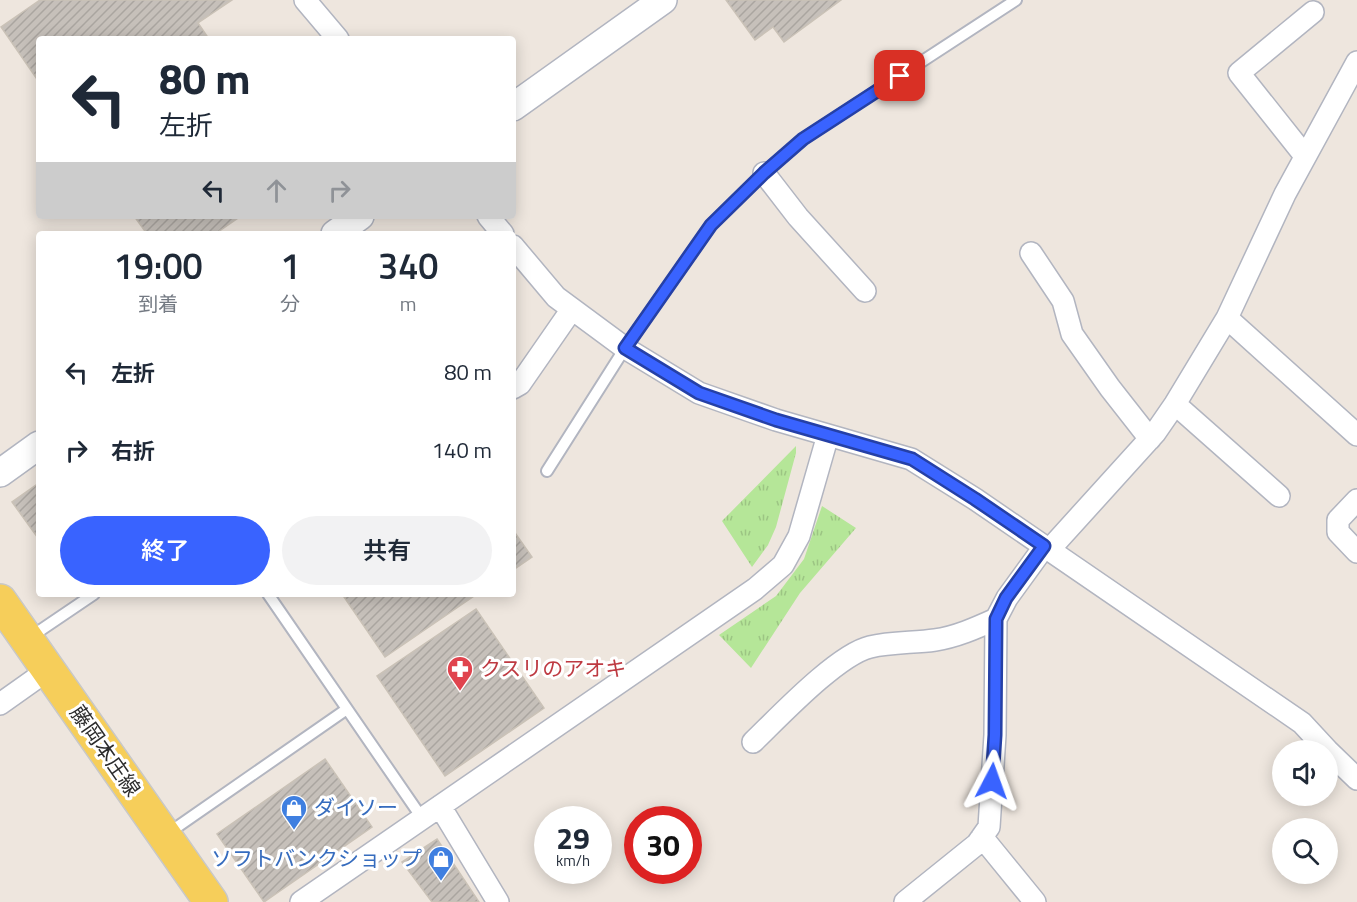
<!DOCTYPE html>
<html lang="ja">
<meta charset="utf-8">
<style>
:root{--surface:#fff;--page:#f2f2f3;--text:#1f2937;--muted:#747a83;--accent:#3963ff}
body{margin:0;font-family:"Titillium Web","Noto Sans JP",sans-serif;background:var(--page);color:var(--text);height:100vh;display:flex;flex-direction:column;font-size:22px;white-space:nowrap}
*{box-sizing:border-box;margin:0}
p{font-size:20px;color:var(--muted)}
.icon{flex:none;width:33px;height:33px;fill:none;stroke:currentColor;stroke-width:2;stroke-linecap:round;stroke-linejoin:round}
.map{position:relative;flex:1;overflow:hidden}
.details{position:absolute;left:36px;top:231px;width:480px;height:366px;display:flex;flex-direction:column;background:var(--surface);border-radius:6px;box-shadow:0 3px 15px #0003}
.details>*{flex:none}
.top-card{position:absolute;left:36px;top:36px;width:480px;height:183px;border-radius:6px;box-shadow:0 3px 15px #0003;background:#fff;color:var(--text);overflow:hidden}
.buttons{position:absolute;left:1272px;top:740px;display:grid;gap:12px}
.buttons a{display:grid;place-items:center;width:66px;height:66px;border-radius:50%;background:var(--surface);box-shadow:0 3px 15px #0003;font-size:30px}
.speed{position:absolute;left:534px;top:806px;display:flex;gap:12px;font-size:30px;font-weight:700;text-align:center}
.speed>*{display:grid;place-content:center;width:78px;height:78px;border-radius:50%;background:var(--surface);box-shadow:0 3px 15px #0003;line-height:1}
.speed small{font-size:15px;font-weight:400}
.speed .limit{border:9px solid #d22;background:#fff;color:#111}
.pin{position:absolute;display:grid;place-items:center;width:51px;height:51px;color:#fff;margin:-26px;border-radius:12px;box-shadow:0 3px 9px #0006}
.me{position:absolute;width:66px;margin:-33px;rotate:4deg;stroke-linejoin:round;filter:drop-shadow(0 0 4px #0008)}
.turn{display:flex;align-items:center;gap:21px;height:126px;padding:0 24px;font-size:27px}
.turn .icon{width:78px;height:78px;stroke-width:2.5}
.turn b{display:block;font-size:42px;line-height:51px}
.lanes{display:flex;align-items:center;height:57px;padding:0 24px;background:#0003;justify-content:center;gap:30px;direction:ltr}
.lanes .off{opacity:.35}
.eta{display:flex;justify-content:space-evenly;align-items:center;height:102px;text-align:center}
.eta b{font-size:36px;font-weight:600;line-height:42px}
.primary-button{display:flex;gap:12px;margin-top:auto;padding:12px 24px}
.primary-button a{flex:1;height:69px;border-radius:36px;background:var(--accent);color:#fff;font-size:24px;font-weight:600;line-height:69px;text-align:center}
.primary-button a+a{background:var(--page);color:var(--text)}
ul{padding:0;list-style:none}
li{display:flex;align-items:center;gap:18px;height:78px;padding:0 24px}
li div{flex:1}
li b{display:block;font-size:22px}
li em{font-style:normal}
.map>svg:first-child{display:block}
.park{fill:url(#park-tufts)}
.building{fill:url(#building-hatch);stroke:#cac2b7;stroke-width:1.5}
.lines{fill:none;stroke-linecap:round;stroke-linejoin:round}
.service-casing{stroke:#b2b5c0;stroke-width:14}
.minor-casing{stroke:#b2b5c0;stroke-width:24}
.tertiary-casing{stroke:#b2b5c0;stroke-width:30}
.primary-casing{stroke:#c8c8c8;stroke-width:36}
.service{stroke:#fff;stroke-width:10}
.minor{stroke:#fff;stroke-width:21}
.tertiary{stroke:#fff;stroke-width:27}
.primary{stroke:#f6ce5a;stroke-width:33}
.route-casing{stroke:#2540a6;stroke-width:15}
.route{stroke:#3963ff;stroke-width:10}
.labels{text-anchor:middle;stroke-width:6;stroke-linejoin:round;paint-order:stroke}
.health-label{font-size:21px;fill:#be3a42;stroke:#fff;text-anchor:start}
.street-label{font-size:21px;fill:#2c2c2c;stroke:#fff}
.shop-label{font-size:21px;fill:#366cbe;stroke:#fff;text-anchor:start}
</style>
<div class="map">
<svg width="1357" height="902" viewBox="0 0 1357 902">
<defs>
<pattern id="park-tufts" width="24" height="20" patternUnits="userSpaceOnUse" patternTransform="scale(1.5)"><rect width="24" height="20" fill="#b5e698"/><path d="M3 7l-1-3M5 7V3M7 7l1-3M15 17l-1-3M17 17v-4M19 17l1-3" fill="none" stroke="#9cc583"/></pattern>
<pattern id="building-hatch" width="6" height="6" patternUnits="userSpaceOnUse" patternTransform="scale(1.5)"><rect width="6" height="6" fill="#c6c0ba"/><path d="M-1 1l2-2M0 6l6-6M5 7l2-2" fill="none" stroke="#aaa5a0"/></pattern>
</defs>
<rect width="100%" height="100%" fill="#eee6de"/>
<path class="park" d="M796,446V453L776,527L768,545L752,567L722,521Z
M822,506L856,528L800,593L751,668L719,635L776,596L804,559Z"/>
<path class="building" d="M40,0H232L198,23L209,39H39V82L1,27Z
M726,0H841L784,42L773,27L755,40Z
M134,216H241L215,234H147Z
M39,483V537L38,538L12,502Z
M513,530L532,557L513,570Z
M342,594H477L385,657Z
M476,609L544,708L445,776L377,676Z
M325,759L372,827L264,902L217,834Z
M437,839L479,902H432L402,862Z"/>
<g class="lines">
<g class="service-casing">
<path id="service" d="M547,471L625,348L711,225L764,173L803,139L1016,0
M268,594L422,818
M29,638L94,594
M167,834L347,709"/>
</g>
<g class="minor-casing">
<path id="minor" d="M305,0L338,39
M1305,156L1239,73L1313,12
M764,173L798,217L865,291
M488,216L503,234
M513,246L556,297L625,348L699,393L776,420L911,459L975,499L1302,723L1327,750
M1031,253L1063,301L1072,334L1110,388L1150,439
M1227,318L1357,435
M513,388L520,384L572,309
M1175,404L1279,496
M1357,500L1338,520V532L1357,552
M1049,550L1155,433L1175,404L1227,318L1285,194L1357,62
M0,704L48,670
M753,742C779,717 837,655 870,647C891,642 914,643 935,640C956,637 976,628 996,619
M1328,751L1357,779
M440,806L498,902
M982,837L1035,902
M301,902L755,589L783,565L799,536L828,435
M905,902L977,844L989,827L995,735L996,619L1007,598L1044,547"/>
</g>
<g class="tertiary-casing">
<path id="tertiary" d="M513,107L663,0
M335,234L360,216
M0,473L39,445"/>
</g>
<g class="primary-casing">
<path id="primary" d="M0,601L211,902"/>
</g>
<use href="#service" class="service"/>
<use href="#minor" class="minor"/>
<use href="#tertiary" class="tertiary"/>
<use href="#primary" class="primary"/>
</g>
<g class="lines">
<g class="route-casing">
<path id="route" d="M900,76L803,139L764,173L711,225L625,348L699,393L776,420L912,459L975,499L1044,546L1006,598L996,619L995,735L992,781"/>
</g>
<use href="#route" class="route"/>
</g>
<defs>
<g id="pharmacy-pin" transform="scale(1.35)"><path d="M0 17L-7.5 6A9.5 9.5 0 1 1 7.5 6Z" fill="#e0444e" stroke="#fff"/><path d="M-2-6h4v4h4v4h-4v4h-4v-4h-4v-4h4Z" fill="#fff"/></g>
<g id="shop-pin" transform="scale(1.35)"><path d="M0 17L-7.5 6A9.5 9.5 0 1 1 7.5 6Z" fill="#3f7fe0" stroke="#fff"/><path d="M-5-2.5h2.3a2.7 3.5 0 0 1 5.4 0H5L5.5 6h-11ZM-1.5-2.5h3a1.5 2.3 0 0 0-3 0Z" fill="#fff"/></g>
</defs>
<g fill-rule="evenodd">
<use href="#pharmacy-pin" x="460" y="669"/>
<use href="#shop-pin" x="294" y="808"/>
<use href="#shop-pin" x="441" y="859"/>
</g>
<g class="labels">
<g class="health-label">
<text x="480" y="676">クスリのアオキ</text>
</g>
<g class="street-label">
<text transform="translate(105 751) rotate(55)" y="7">藤岡本庄線</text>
</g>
<g class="shop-label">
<text x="314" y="815">ダイソー</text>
<text x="422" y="866" text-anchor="end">ソフトバンクショップ</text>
</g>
</g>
</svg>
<div class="buttons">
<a><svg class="icon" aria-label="sound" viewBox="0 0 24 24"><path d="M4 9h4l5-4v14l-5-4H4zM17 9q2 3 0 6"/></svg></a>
<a><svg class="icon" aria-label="search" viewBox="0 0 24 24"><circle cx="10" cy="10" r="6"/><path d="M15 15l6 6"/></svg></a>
</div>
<div class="speed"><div>29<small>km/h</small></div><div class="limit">30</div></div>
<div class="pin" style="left:900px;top:76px;background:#d93025"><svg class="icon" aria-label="arrive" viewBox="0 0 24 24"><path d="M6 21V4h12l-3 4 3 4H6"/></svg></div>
<svg class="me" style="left:992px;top:781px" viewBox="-20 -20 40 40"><path d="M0-17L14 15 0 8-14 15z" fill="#3963ff" stroke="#fff" stroke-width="4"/></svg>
<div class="top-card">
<div class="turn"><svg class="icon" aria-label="left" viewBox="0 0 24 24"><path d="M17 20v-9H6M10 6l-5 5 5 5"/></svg><div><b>80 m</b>左折</div></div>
<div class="lanes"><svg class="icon" aria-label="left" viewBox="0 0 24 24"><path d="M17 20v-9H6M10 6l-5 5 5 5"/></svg><svg class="icon off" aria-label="ahead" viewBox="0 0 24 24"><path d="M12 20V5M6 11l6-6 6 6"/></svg><svg class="icon off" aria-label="right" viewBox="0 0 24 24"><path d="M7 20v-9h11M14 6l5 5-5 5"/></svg></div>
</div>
<section class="details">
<div class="eta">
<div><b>19:00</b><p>到着</p></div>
<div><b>1</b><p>分</p></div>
<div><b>340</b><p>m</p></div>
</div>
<ul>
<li><svg class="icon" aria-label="left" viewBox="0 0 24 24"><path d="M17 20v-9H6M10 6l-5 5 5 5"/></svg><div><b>左折</b></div><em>80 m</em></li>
<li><svg class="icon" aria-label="right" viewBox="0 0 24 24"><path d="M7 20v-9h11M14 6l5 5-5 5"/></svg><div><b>右折</b></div><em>140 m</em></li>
</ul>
<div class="primary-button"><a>終了</a><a>共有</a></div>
</section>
</div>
